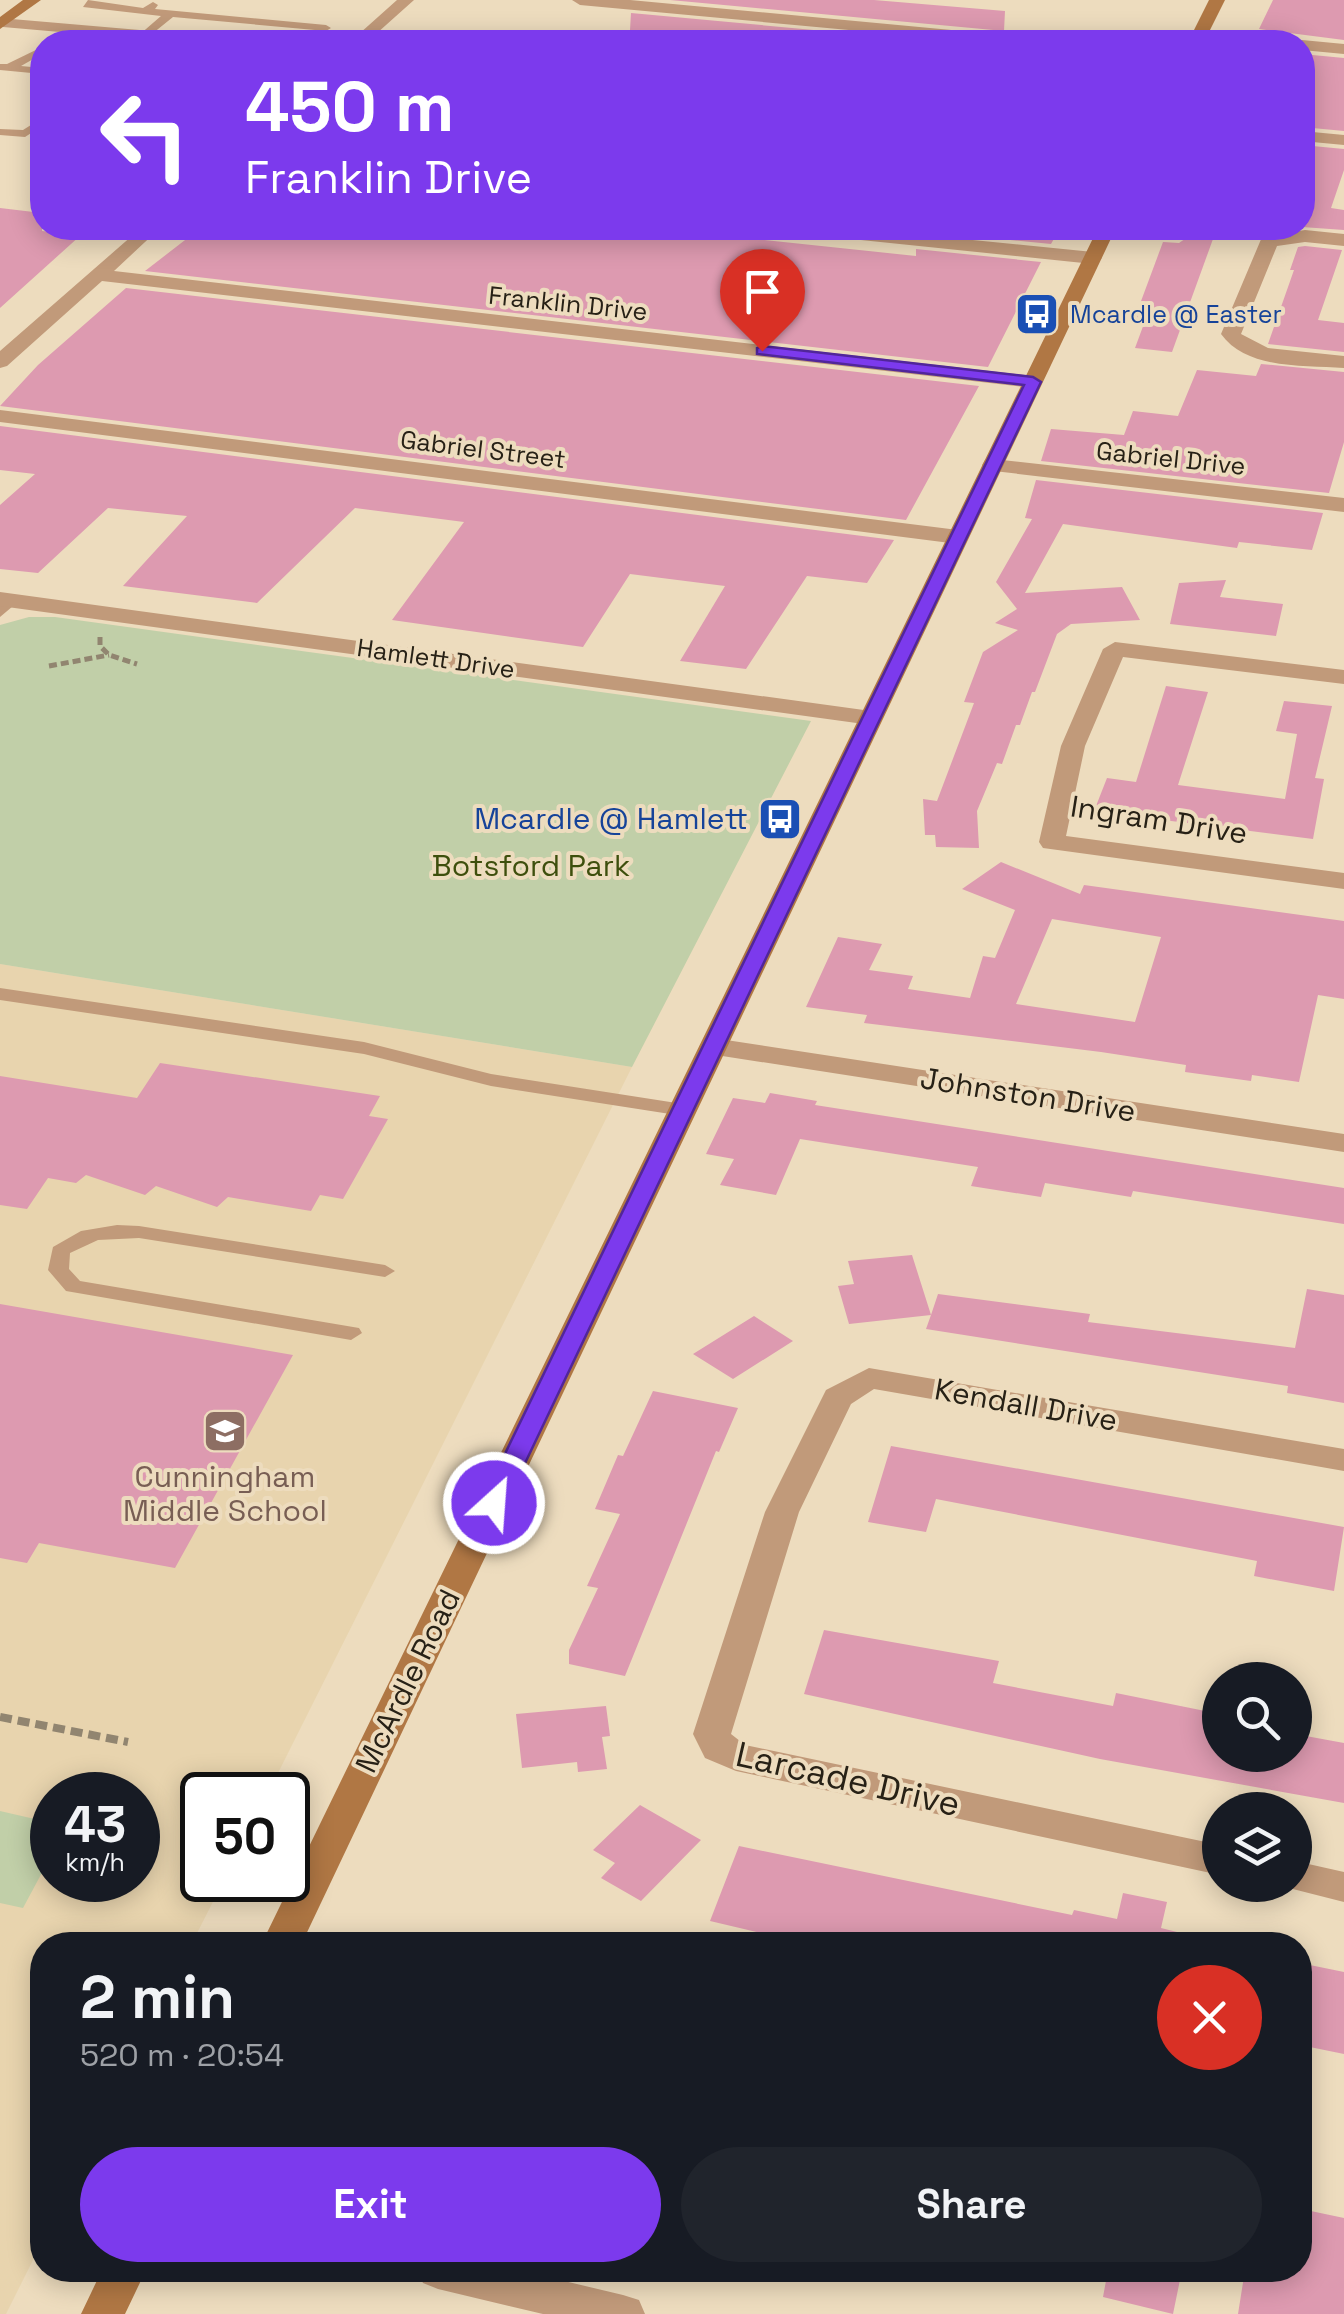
<!DOCTYPE html>
<meta charset="utf-8">
<style>
:root{--surface:#171b24;--page:#20242c;--text:#f1f3f6;--muted:#9ea1a6;--accent:#7c3aed}
body{margin:0;font-family:"Space Grotesk",sans-serif;background:var(--page);color:var(--text);height:100vh;display:flex;flex-direction:column;font-size:38px;white-space:nowrap}
*{box-sizing:border-box;margin:0}
p{font-size:32px;color:var(--muted)}
.icon{flex:none;width:55px;height:55px;fill:none;stroke:currentColor;stroke-width:2;stroke-linecap:round;stroke-linejoin:round}
.map{position:relative;flex:1;overflow:hidden}
.side{position:absolute;left:30px;top:1932px;width:1282px;height:350px;display:flex;flex-direction:column;background:var(--surface);border-radius:40px;box-shadow:0 5px 25px #0003}
.side>*{flex:none}
.banner{position:absolute;left:30px;top:30px;width:1285px;height:210px;border-radius:40px;box-shadow:0 5px 25px #0003;background:#7c3aed;color:#fff;overflow:hidden}
.fabs{position:absolute;left:1202px;top:1662px;display:grid;gap:20px}
.fabs a{display:grid;place-items:center;width:110px;height:110px;border-radius:50%;background:var(--surface);box-shadow:0 5px 25px #0003;font-size:50px}
.speed{position:absolute;left:30px;top:1772px;display:flex;gap:20px;font-size:50px;font-weight:700;text-align:center}
.speed>*{display:grid;place-content:center;width:130px;height:130px;border-radius:50%;background:var(--surface);box-shadow:0 5px 25px #0003;line-height:1}
.speed small{font-size:25px;font-weight:400}
.speed .limit{border:5px solid #111;border-radius:15px;background:#fff;color:#111}
.pin{position:absolute;display:grid;place-items:center;width:85px;height:85px;color:#fff;margin:-102px -42px;border-radius:50% 50% 50% 0;rotate:-45deg;box-shadow:0 0 10px #0007}
.pin .icon{rotate:45deg}
.me{position:absolute;width:110px;margin:-55px;rotate:26deg;stroke-linejoin:round;filter:drop-shadow(0 0 8px #0008)}
.turn{display:flex;align-items:center;gap:35px;height:210px;padding:0 50px;font-size:45px}
.turn .icon{width:130px;height:130px;stroke-width:2.5}
.turn b{display:block;font-size:70px;line-height:85px}
.round{display:grid;place-items:center;flex:none;width:105px;height:105px;border-radius:52px;background:var(--page)}
.head{display:flex;align-items:center;justify-content:space-between;height:170px;padding:0 50px}
h1{font-size:60px;font-weight:800;line-height:75px}
.action{display:flex;gap:20px;margin-top:auto;padding:20px 50px}
.action a{flex:1;height:115px;border-radius:60px;background:var(--accent);color:#fff;font-size:40px;font-weight:800;line-height:115px;text-align:center}
.action a+a{background:var(--page);color:var(--text)}
.map>svg:first-child{display:block}
.built{fill:#e8d4ae;fill-rule:evenodd}
.green{fill:#c1cfa8}
.building{fill:#dd9ab0;fill-rule:evenodd}
.lines{fill:none;stroke-linecap:round;stroke-linejoin:round}
.path-far1{stroke:#918570;stroke-width:5;stroke-dasharray:8 4;stroke-linecap:butt}
.path{stroke:#918570;stroke-width:8;stroke-dasharray:12 6;stroke-linecap:butt}
.service{fill:#c19a7a;fill-rule:evenodd}
.minor{fill:#c19a7a;fill-rule:evenodd}
.secondary{fill:#b07744;fill-rule:evenodd}
.route{fill:#7c3aed;stroke:#51269a;stroke-width:2.5}
.labels{text-anchor:middle;stroke-width:8;stroke-linejoin:round;paint-order:stroke}
.far-street-label{font-size:25px;fill:#272116;stroke:#eddcbe}
.far-transit-label{font-size:25px;fill:#164399;stroke:#eddcbe;text-anchor:start}
.transit-label{font-size:30px;fill:#164399;stroke:#eddcbe;text-anchor:end}
.street-label{font-size:30px;fill:#272116;stroke:#eddcbe}
.park-label{font-size:30px;fill:#3e4f0d;stroke:#eddcbe}
.education-label{font-size:30px;fill:#785e54;stroke:#eddcbe}
.near-street-label{font-size:35px;fill:#272116;stroke:#eddcbe}
</style>
<div class="map">
<svg width="1344" height="2314" viewBox="0 0 1344 2314">
<rect width="100%" height="100%" fill="#eddcbe"/>
<path class="built" d="M0,964L632,1067L267,1795H202V1880H224L191,1945H42V2242L6,2314H0ZM52,1795H138V1880H52Z"/>
<path class="green" d="M29,617H55L811,721L632,1067L0,964V625Z
M0,1811L52,1823V1854L23,1908L0,1903Z"/>
<path class="building" d="M670,0H874L1005,11L1004,31Z
M1273,0H1344V40L1259,29Z
M631,13L944,42H755L688,36L630,30Z
M1302,54L1344,58V131L1302,127Z
M1302,145L1344,149V170L1331,208L1344,210V230L1302,227Z
M0,208L42,213V231L81,235L0,308Z
M296,228H374L414,232V228H651L916,256V249L1041,262L988,367L145,271L198,230L283,240Z
M917,228H1060L1051,244L917,231Z
M1201,228H1217L1172,352L1135,348L1145,321L1134,320L1163,242L1179,243Z
M1305,246L1342,250L1318,320L1344,323V352L1268,344L1294,270H1290L1298,247Z
M126,288L979,386L906,520L0,406L38,365Z
M1261,364L1344,372V442L1329,493L1041,461L1051,429L1124,435L1133,411L1178,416L1197,370L1256,376Z
M0,426L894,540L867,583L807,576L746,669L738,668L680,661L725,586L630,574L583,647L392,620L464,522L355,508L257,603L123,586L187,516L108,508L38,573L0,569V505L35,474L0,470Z
M1036,480L1323,513L1312,550L1239,542L1237,548L1063,524L1025,593L1122,587L1140,620L1071,624L1057,634L1035,692H1032L1020,725H1016L1002,764L997,763L977,811L979,848L936,847L935,835H925L923,799L937,801L974,703L964,702L983,652L1018,630L995,623L1017,609L996,582L1032,519L1025,518Z
M1226,580L1220,597L1283,604L1276,636L1170,624L1179,583Z
M1166,686L1208,692L1178,785L1285,799L1297,734L1276,731L1284,701L1332,706L1315,778L1324,779L1313,839L1116,814L1118,809L1096,806L1107,778L1136,782Z
M1001,862L1080,894L1084,885L1344,921V999L1318,995L1299,1082L1252,1075L1251,1081L1185,1072L1186,1065L1101,1052L864,1023L867,1015L806,1007L838,937L882,944L869,970L913,976L908,989L970,998L983,956L995,958L1015,910L962,889ZM1052,919L1161,937L1135,1022L1016,1004Z
M160,1063L380,1096L369,1116L388,1119L343,1199L320,1195L311,1211L228,1197L217,1207L156,1186L145,1195L86,1175L76,1183L48,1178L27,1209L0,1205V1076L137,1098Z
M770,1093L817,1101L815,1105L1344,1188V1224L1133,1191L1131,1197L1045,1183L1041,1197L971,1186L978,1167L800,1139L776,1195L720,1185L734,1159L706,1154L733,1098L765,1103Z
M912,1255L931,1315L938,1294L1090,1314L1088,1322L1295,1348L1307,1289L1344,1295V1403L1287,1393L1288,1386L926,1329L931,1315L849,1324L838,1286L854,1284L848,1261Z
M0,1304L293,1355L175,1568L39,1543L27,1563L0,1558Z
M754,1316L793,1341L733,1379L693,1354Z
M653,1391L738,1408L719,1452L716,1451L625,1676L569,1664V1650L598,1588L587,1586L620,1514L595,1509L618,1455L623,1456Z
M891,1446L1344,1527L1334,1591L1254,1576L1257,1561L936,1499L926,1532L868,1522Z
M824,1630L999,1661L993,1683L1113,1706L1116,1693L1220,1714V1755H1295V1734L1344,1743V1803L1100,1759L804,1694Z
M606,1706L610,1736L602,1737L607,1769L578,1772L577,1762L522,1768L516,1714Z
M640,1805L701,1840L641,1901L601,1878L615,1863L593,1850Z
M739,1846L1072,1915L1074,1910L1117,1919L1123,1893L1167,1902L1161,1928L1177,1932L1175,1945H811L710,1921Z
M1300,1963L1344,1972V2054L1300,2045Z
M1306,2210L1344,2218V2314H1238L1245,2270H1300Z
M1108,2270H1182L1173,2314L1103,2297Z"/>
<g class="lines">
<path class="path-far1" d="M100,637V646L109,655L137,664
M49,666L109,655"/>
<path class="path" d="M0,1717L128,1742"/>
<path class="service" d="M88,0L143,8L153,2L158,5L155,9L326,25L331,28L326,31L173,17L142,42H131L161,16L83,7Z
M42,47V54L21,66L42,68V74L0,70V64H7Z
M42,118V126L25,137L0,135V129L23,130Z
M11,596L19,601L0,617V603Z
M0,988L364,1042L491,1074L683,1104L693,1110L683,1116L491,1086L364,1054L0,1000Z
M117,1225L139,1226L385,1265L395,1271L385,1277L139,1238L98,1240L70,1253L69,1269L80,1281L359,1328L362,1333L351,1340L66,1291L48,1270L53,1247L81,1231Z"/>
<path class="minor" d="M397,0H414L367,42H350Z
M572,0H630L1025,37L1033,42H979L580,5Z
M0,18L221,37L229,42H174L3,27Z
M1199,31L1270,37L1278,42L1193,39V33Z
M1302,40L1344,44V54L1302,50V42H1296Z
M1302,131L1344,135V145L1302,141Z
M141,228H160L114,271L1033,376L1043,382L1033,388L102,281L7,366L0,368V351Z
M794,228H852L1093,252L1102,258L1093,264L803,234Z
M1305,230L1344,234V246L1305,242L1277,246L1241,334L1268,348L1344,356V368C1304,365 1247,370 1221,334L1262,237Z
M0,410L958,530L969,537L958,544L0,422Z
M993,459L1344,498V512L985,470L982,465L985,460Z
M0,592L871,711L883,718L871,725L0,606Z
M1115,642L1344,670V684L1123,657L1085,746L1066,836L1344,873V889L1043,848L1039,842L1061,746L1103,649Z
M713,1038L1344,1134V1152L703,1053L699,1047L703,1041Z
M869,1368L1344,1449V1471L874,1389L851,1404L799,1512L731,1734L745,1745L1220,1845V1875L736,1771L705,1758L693,1734L765,1512L826,1390Z
M1295,1861L1344,1872V1902L1281,1886L1295,1885Z
M416,2270H518L623,2295L639,2300L645,2314H543L438,2289L423,2283Z"/>
<path class="secondary" d="M23,0H41L0,29V17Z
M1209,0H1225L1204,42H1188Z
M1098,228H1116L301,1945H261Z
M102,2270H146L125,2314H81Z"/>
</g>
<path class="route" d="M762,346L1033,377L1041,382L506,1503L503,1509H484L481,1503L1024,385L757,354V348Z"/>
<defs>
<g id="bus-square" transform="scale(2.25)"><rect x="-9" y="-9" width="18" height="18" rx="4" fill="#1a4fb4" stroke="#eddcbe"/><path d="M-5-6H5V4H4V6H2V4H-2V6H-4V4H-5ZM-3.5-4V0h7V-4ZM-3.5 1.2v1.5H-2V1.2ZM2 1.2v1.5H3.5V1.2Z" fill="#fff"/></g>
<g id="school-square" transform="scale(2.25)"><rect x="-9" y="-9" width="18" height="18" rx="4" fill="#8d6e63" stroke="#eddcbe"/><path d="M0-5L7-2L0 1L-7-2ZM-4 1L0 2.5L4 1V4Q0 6-4 4Z" fill="#fff"/></g>
</defs>
<g fill-rule="evenodd">
<use href="#bus-square" x="1037" y="314"/>
<use href="#bus-square" x="780" y="819"/>
<use href="#school-square" x="225" y="1431"/>
</g>
<g class="labels">
<g class="far-street-label">
<text transform="translate(568 303) rotate(6)" y="9">Franklin Drive</text>
<text transform="translate(483 449) rotate(7)" y="9">Gabriel Street</text>
<text transform="translate(1171 458) rotate(6)" y="9">Gabriel Drive</text>
<text transform="translate(436 658) rotate(8)" y="9">Hamlett Drive</text>
</g>
<g class="far-transit-label">
<text x="1070" y="323">Mcardle @ Easter</text>
</g>
<g class="transit-label">
<text x="748" y="829">Mcardle @ Hamlett</text>
</g>
<g class="street-label">
<text transform="translate(1159 820) rotate(9)" y="10">Ingram Drive</text>
<text transform="translate(1028 1095) rotate(9)" y="10">Johnston Drive</text>
<text transform="translate(1026 1405) rotate(10)" y="10">Kendall Drive</text>
<text transform="translate(408 1681) rotate(-64)" y="10">McArdle Road</text>
</g>
<g class="park-label">
<text x="531" y="876">Botsford Park</text>
</g>
<g class="education-label">
<text x="225" y="1487">Cunningham<tspan x="225" dy="34">Middle School</tspan></text>
</g>
<g class="near-street-label">
<text transform="translate(848 1779) rotate(13)" y="12">Larcade Drive</text>
</g>
</g>
</svg>
<div class="fabs">
<a><svg class="icon" aria-label="search" viewBox="0 0 24 24"><circle cx="10" cy="10" r="6"/><path d="M15 15l6 6"/></svg></a>
<a><svg class="icon" aria-label="layers" viewBox="0 0 24 24"><path d="M12 4l9 5-9 5-9-5zM3 14l9 5 9-5"/></svg></a>
</div>
<div class="speed"><div>43<small>km/h</small></div><div class="limit">50</div></div>
<div class="pin" style="left:762px;top:351px;background:#d93025"><svg class="icon" aria-label="arrive" viewBox="0 0 24 24"><path d="M6 21V4h12l-3 4 3 4H6"/></svg></div>
<svg class="me" style="left:494px;top:1503px" viewBox="-20 -20 40 40"><circle r="17" fill="#7c3aed" stroke="#fff" stroke-width="3"/><path d="M0-11L8 9 0 5-8 9z" fill="#fff"/></svg>
<div class="banner">
<div class="turn"><svg class="icon" aria-label="left" viewBox="0 0 24 24"><path d="M17 20v-9H6M10 6l-5 5 5 5"/></svg><div><b>450 m</b>Franklin Drive</div></div>
</div>
<section class="side">
<div class="head"><div><h1>2 min</h1><p>520 m · 20:54</p></div><a class="round" style="background:#d93025;color:#fff"><svg class="icon" aria-label="close" viewBox="0 0 24 24"><path d="M6 6l12 12M18 6L6 18"/></svg></a></div>
<div class="action"><a>Exit</a><a>Share</a></div>
</section>
</div>
